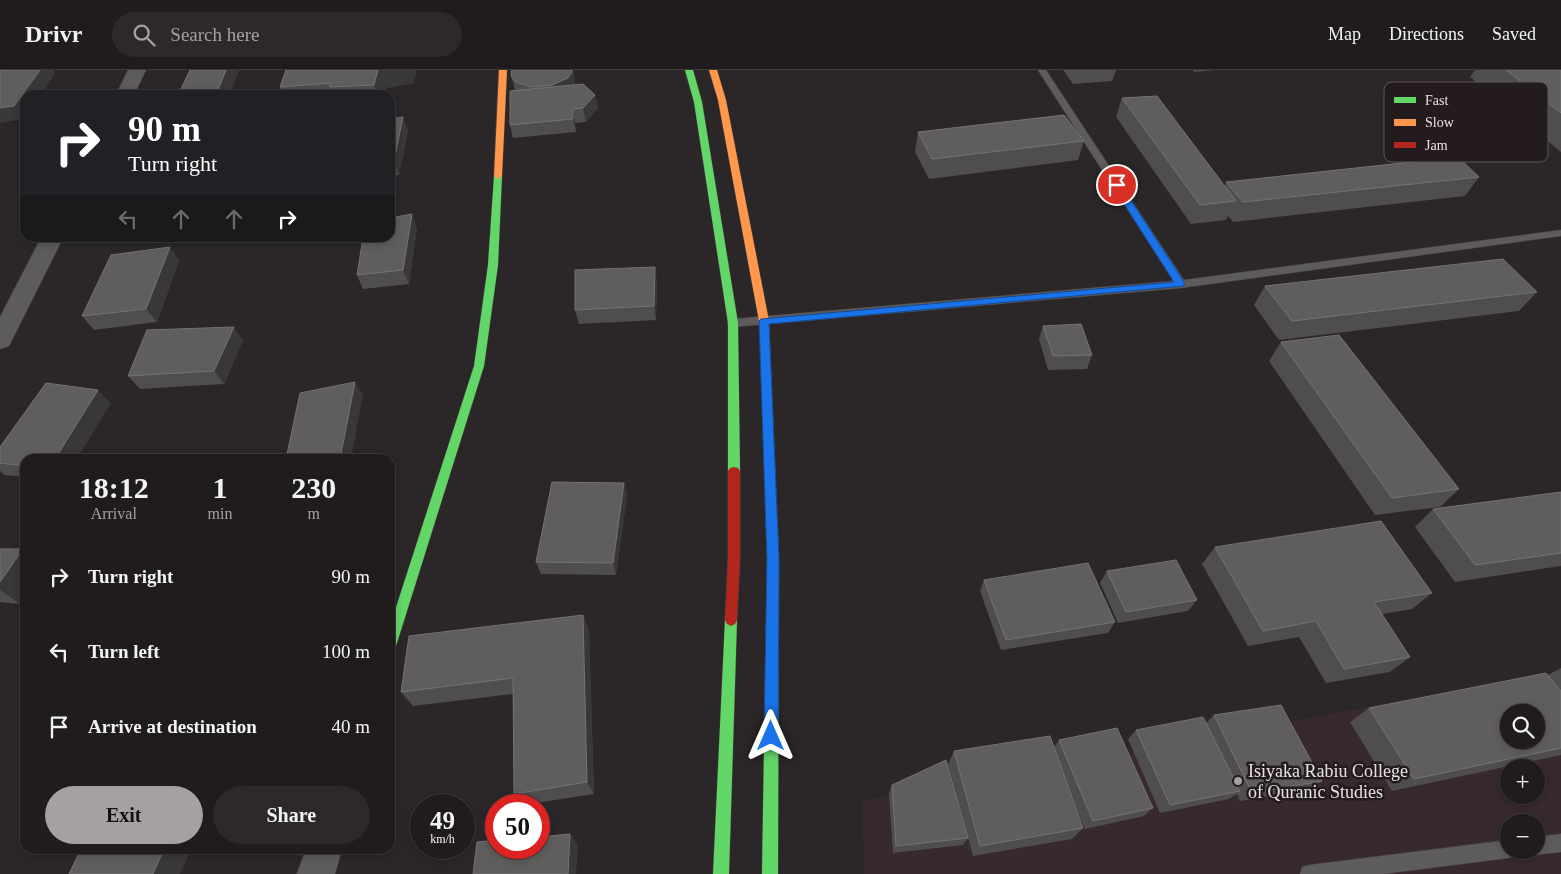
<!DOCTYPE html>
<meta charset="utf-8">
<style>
:root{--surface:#201c1d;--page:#2d292a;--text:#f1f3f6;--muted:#a2a1a4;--line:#3d3a3b;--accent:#a6a0a1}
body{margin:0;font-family:"Times New Roman",serif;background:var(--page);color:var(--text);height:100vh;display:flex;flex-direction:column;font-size:19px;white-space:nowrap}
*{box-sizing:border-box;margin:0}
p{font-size:16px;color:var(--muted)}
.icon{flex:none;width:28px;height:28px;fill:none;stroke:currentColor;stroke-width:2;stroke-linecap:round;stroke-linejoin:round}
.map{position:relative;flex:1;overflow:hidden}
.sheet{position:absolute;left:20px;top:384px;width:375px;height:400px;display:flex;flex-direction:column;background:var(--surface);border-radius:15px;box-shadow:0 2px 8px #0003,0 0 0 1px var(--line)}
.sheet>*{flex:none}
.top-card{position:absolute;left:20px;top:20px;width:375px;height:152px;border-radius:15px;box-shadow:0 2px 8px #0003,0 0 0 1px var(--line);background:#202124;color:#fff;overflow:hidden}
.controls{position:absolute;left:1500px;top:634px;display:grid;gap:10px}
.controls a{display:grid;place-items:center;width:45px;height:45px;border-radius:50%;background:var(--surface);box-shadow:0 2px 8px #0003,0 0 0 1px var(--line);font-size:25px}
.speed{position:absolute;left:410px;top:724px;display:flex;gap:10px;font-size:25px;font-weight:700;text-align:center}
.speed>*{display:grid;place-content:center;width:65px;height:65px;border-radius:50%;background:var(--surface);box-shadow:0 2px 8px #0003,0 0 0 1px var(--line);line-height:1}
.speed small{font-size:12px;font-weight:400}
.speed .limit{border:8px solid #d22;background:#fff;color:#111}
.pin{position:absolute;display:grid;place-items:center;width:42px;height:42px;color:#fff;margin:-21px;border:2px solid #fff;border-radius:50%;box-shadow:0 1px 5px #0007}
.me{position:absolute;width:55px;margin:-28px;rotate:0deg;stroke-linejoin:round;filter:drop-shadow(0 0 4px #0008)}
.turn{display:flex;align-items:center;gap:18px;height:105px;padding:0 25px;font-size:22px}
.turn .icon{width:65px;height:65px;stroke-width:2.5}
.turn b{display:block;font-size:35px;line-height:42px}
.lanes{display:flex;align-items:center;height:48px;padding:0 25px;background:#0003;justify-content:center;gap:25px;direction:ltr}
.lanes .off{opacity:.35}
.eta{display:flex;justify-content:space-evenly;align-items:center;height:85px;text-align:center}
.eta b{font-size:30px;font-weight:700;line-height:35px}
.cta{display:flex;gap:10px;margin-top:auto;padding:10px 25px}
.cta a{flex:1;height:58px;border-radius:30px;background:var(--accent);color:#111;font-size:20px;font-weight:700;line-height:58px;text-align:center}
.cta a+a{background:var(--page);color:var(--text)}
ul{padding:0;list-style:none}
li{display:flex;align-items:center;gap:15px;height:75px;padding:0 25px}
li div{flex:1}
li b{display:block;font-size:19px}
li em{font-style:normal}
header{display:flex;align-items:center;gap:30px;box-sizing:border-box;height:70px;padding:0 25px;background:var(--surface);border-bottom:1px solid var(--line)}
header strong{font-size:24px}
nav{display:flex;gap:28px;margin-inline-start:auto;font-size:18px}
.search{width:350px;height:45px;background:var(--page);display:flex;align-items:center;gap:12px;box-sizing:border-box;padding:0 18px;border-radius:28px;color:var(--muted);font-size:19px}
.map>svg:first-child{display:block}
.built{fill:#37292c;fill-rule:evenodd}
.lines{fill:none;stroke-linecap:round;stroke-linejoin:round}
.lane-casing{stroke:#464243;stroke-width:1}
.street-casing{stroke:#464243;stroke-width:1}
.fast-casing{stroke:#464243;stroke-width:1}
.slow-casing{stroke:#464243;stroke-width:1}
.jam-casing{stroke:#464243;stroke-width:1}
.lane{fill:#5e5b5b;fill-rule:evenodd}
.street{fill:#5e5b5b;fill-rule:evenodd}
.fast{fill:#63d668;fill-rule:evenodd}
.slow{fill:#ff974d;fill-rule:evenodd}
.jam{fill:#b3261e;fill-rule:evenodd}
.wall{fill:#4f4e4d}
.shaded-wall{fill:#3a3737}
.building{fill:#605e5d;stroke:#757372;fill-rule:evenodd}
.route{fill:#1a73e8;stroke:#114b97}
.poi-dot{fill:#a6a0a1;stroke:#231b1d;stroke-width:2}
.labels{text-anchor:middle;stroke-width:5;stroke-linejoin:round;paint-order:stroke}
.near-poi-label{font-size:18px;fill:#e8e2e3;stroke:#231b1d;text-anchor:start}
.key{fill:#231b1d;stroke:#5e5758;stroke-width:1}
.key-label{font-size:14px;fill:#e8e2e3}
</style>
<header>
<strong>Drivr</strong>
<div class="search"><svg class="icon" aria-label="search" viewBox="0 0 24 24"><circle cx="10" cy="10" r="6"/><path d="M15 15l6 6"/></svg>Search here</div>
<nav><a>Map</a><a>Directions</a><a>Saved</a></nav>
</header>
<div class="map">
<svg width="1561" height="804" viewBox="0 0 1561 804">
<rect width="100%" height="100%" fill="#2b2627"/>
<path class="built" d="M1561,601V804H864L862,731ZM1509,642H1536V670H1509ZM1509,698H1536V725H1509ZM1509,752H1536V780H1509Z"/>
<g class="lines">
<g class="lane-casing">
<path id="lane" d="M1038,0H1046L1184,210L1561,160V166L1181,218L733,257L729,256L727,253L733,249L1173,211Z
M1561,764V782L1536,785L1530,782L1529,780H1536V767Z
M1509,770V780H1518L1515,785L1509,788L1383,804H1300L1302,797L1309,795Z"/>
</g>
<g class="street-casing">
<path id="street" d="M128,0H146L134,25H116Z
M41,168H63L9,276L0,279V247Z
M306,779H342L335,804H297Z"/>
</g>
<g class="fast-casing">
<path id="fast" d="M685,0H693L702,32L738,253L740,401L738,404H730L728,401V253L694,32Z
M498,103L502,106L498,195L484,296L396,576L395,580L390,582V556L474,296L488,195L494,106Z
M766,296L771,300L779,489L778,804H762L767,489L761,300Z
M731,544L735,546L737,550L729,804H713L725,550L727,546Z"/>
</g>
<g class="slow-casing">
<path id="slow" d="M499,0H507L502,106L498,109L494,106Z
M709,0H717L726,30L769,251L771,300L766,304L761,300L759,251L718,30Z"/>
</g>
<g class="jam-casing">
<path id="jam" d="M734,397L738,398L740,401V489L737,550L735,554L731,556L727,554L725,550L728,489V401L730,398Z"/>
</g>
<use href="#lane" class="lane"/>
<use href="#street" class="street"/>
<use href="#fast" class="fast"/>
<use href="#slow" class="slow"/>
<use href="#jam" class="jam"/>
</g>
<path class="wall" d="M239,0L229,25H180L179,23Z
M286,0L414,13L386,18L384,25H284L280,17Z
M512,0H573L575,11L574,15L595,25L598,38L586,52L575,53L576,62L513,68L510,55L515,20L512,8Z
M1063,0H1116L1112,11L1073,14Z
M1193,0H1215L1194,2Z
M1475,0H1561V82L1470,7Z
M1122,28L1225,116L1226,112L1479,107L1465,126L1233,152L1228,146L1226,150L1191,154L1116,47Z
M390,49L408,61L399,105L390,106Z
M918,62L1084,71L1078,90L929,109L915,82Z
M417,158L409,214L363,219L357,205Z
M170,177L179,191L157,252L94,260L82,246Z
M657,211L656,250L579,254L575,240Z
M1265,216L1537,222L1519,241L1279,270L1254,235Z
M1043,256L1092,285L1087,299L1048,300L1039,269Z
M243,270L224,314L140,319L128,306Z
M1281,272L1459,419L1440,437L1375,445L1269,291Z
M111,333L25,389V407L4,405L0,401V377Z
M1561,422V496L1455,512L1415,457L1433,439Z
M627,425L616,505L541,504L536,492Z
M1215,477L1432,523L1412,539L1382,544L1410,587L1390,602L1326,613L1299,567L1248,576L1202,494Z
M0,479H23L25,481V526L20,534L0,532Z
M1107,501L1197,530L1188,541L1118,553L1100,513Z
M984,510L1115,552L1108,563L1001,580L980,521Z
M583,545L589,561L594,724L523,735L514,724L513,624L413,636L401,622Z
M1561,598V685L1392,721L1350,652L1369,638L1548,605Z
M1214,645L1322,711L1309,720L1240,731L1237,724L1229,729L1160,743L1128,669L1136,660L1206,653Z
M1059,670L1153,738L1144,746L1085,759L1069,720L1083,758L1072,769L973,786L948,694L954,681L1054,677Z
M892,715L968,768L963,775L893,783L889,723Z"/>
<path class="shaded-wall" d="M40,0H53L55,4L41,25H25V48L24,49L0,53V38Z
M226,0H239L229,25H221L218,20Z
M378,0H417L414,13L386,18L384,25H378L374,15Z
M572,0H573L575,11L574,16L555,29L552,15Z
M595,25L598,38L586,52L583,38Z
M573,39L575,53L576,62L573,49Z
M403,47L408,61L399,105L394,91Z
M412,144L417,158L409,214L403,200Z
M170,177L179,191L157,252L146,239Z
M655,197L657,211L656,250L654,236Z
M234,257L243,270L224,314L214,301Z
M355,312L363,325L351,389H340Z
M98,320L111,333L77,389H55Z
M624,413L627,425L616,505L613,493Z
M23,479L25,481V526L20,534L0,520V512Z
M583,545L589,561L594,724L587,712Z
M570,764L578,775L576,804H568Z
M164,779H191L180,804H153Z"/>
<path class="building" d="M0,0H40L14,36L0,38Z
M190,0H226L218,20L179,23Z
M286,0H378L374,15L330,17V13L280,17Z
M512,0H572V2L568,8L552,15L532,17L516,12L512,8L511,3Z
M1506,0H1561V43Z
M583,14L595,25L583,38L573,39V49L510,55V21Z
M1157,26L1236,131L1200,135L1122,28Z
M1064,45L1084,71L932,89L918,62Z
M403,47L394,91H390V49Z
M1458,87L1479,107L1243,132L1226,112Z
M412,144L403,200L357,205L363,168H390V148Z
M170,177L146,239L82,246L111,185Z
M1503,189L1537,222L1292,251L1265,216Z
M655,197L654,236L575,240V200Z
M1081,254L1092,285L1053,286L1043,256Z
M234,257L214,301L128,306L147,260Z
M1339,265L1459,419L1392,428L1281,272Z
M355,312L340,389H286L300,323Z
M46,313L98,320L55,389H25V396L0,393V377Z
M552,412L624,413L613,493L536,492Z
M1561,422V483L1475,495L1433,439Z
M1381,451L1432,523L1374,532L1410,587L1344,599L1316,551L1263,561L1215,477Z
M0,479H23L0,512Z
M1176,490L1197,530L1126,542L1107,501Z
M1088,493L1115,552L1006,570L984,510Z
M583,545L587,712L514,724L513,608L401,622L409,566Z
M1546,603L1561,621V678L1414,709L1369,638ZM1509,642H1536V670H1509Z
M1281,635L1322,711L1252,723L1214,645Z
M1203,647L1240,721L1170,735L1136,660Z
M1117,658L1153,738L1093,751L1059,670Z
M1050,666L1083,758L980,776L954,681Z
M946,690L968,768L896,776L892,715Z
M570,764L568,804H473L477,772L496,770V778H539V767Z
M81,779H164L153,804H69Z"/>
<path class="route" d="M1114,113L1121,115L1184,212V216L769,254L779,489L778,666L776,671L771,673L766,671L764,666L767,489L759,251L761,249L1174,212L1112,115Z"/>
<circle class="poi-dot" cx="1238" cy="711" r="5"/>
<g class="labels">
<g class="near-poi-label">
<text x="1248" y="707">Isiyaka Rabiu College<tspan x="1248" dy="21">of Quranic Studies</tspan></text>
</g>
</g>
<rect x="1384" y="12" width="164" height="80" rx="8" class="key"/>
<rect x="1394" y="27" width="22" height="6" fill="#63d668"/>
<rect x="1394" y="49" width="22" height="7" fill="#ff974d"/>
<rect x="1394" y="72" width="22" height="6" fill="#b3261e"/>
<g class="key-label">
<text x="1425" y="35">Fast</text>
<text x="1425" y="57">Slow</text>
<text x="1425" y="80">Jam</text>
</g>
</svg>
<div class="controls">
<a><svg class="icon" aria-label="search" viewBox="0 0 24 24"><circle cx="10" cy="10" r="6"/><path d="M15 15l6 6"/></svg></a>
<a>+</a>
<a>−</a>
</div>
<div class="speed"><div>49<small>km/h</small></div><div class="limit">50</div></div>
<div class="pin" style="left:1117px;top:115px;background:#d93025"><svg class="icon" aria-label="arrive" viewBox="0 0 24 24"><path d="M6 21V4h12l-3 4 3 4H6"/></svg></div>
<svg class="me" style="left:771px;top:666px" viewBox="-20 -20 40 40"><path d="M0-17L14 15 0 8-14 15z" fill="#1a73e8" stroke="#fff" stroke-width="4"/></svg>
<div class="top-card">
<div class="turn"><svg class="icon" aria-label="right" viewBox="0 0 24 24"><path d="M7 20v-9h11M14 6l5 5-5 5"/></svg><div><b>90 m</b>Turn right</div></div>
<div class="lanes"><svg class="icon off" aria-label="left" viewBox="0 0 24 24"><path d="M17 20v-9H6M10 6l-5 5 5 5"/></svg><svg class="icon off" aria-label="ahead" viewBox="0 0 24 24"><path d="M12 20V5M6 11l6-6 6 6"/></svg><svg class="icon off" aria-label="ahead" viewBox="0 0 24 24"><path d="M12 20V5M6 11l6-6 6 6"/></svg><svg class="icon" aria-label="right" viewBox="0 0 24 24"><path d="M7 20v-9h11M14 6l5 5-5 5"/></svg></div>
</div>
<section class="sheet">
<div class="eta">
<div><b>18:12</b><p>Arrival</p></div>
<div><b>1</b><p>min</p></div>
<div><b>230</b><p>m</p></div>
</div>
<ul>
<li><svg class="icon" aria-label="right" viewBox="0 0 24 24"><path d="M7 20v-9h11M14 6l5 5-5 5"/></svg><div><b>Turn right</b></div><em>90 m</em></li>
<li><svg class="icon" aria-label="left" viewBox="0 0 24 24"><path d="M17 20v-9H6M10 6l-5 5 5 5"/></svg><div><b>Turn left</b></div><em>100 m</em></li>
<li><svg class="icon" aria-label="arrive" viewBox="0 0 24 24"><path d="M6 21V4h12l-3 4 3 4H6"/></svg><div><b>Arrive at destination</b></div><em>40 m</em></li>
</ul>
<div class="cta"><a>Exit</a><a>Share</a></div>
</section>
</div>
